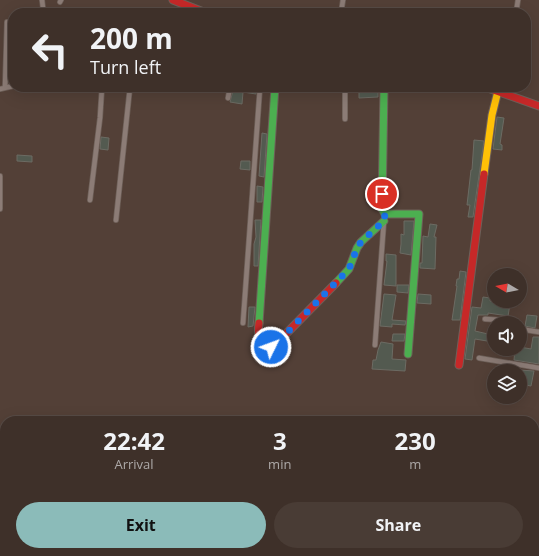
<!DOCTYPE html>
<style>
:root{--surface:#3e3029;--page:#493c35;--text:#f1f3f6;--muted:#ada9a8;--line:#574b46;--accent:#8bbbb9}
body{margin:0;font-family:"Open Sans",sans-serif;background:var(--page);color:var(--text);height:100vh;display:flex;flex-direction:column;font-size:15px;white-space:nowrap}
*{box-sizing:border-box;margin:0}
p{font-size:13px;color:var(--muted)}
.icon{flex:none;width:22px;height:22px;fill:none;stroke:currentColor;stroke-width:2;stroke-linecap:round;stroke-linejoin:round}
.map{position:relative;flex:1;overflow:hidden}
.side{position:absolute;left:0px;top:416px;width:539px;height:140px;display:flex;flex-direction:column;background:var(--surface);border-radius:16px 16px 0 0;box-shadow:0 4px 16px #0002,0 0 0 1px var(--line)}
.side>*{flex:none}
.guide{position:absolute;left:8px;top:8px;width:523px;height:84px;border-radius:16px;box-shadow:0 4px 16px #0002,0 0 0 1px var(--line);background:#3e3029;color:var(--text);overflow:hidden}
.needle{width:26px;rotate:279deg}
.controls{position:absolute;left:487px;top:268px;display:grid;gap:8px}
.controls a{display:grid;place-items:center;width:40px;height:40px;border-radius:50%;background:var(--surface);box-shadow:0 4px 16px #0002,0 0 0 1px var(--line);font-size:20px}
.pin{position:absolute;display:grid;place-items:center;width:34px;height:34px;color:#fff;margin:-17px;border:2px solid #fff;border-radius:50%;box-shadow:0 1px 4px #0007}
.me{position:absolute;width:44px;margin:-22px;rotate:48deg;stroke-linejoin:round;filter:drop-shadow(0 0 3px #0008)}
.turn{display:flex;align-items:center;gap:14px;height:84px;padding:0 16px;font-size:18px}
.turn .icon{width:52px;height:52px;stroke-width:2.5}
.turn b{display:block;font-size:28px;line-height:34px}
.eta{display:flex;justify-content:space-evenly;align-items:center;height:68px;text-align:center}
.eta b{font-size:24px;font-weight:700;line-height:28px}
.cta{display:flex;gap:8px;margin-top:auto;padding:8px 16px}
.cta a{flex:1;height:46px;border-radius:24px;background:var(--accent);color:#111;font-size:16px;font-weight:700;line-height:46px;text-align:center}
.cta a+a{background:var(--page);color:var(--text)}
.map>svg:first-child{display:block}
.building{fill:#535a50;stroke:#6c6b63}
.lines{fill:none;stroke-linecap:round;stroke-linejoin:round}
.street-casing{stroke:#6e6059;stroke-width:6}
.fast-casing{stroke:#6e6059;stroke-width:9}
.slow-casing{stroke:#6e6059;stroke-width:9}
.jam-casing{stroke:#6e6059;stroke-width:9}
.street{stroke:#8c7c76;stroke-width:4.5}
.fast{stroke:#4caf50;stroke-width:7}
.slow{stroke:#ffc107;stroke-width:7}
.jam{stroke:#c62828;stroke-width:7}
.route{stroke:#1a73e8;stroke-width:7;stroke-dasharray:0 12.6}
</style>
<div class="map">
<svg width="539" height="556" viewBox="0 0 539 556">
<rect width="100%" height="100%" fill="#534037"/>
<path class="building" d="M234,87H244L256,89V94L243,92L242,104L230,102Z
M359,87H378V97L359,98Z
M497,117L504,118L500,144L502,145V150L493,149Z
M262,133L267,134L264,177L259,176Z
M101,137L109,138L108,150L100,149Z
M474,140L484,141L473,217H468L470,205H467L471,170H472Z
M17,155L32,156V162L17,161Z
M241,161H250V170L240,169Z
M257,186L263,187L262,202H257Z
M255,220H261L258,266H254V244L256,237Z
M404,221H414L411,255L400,253L401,244V234L404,235Z
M430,224L437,225L434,237H436L435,269L420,268V263H422L423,236L428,237Z
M386,254L396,255V286L384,285L387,261H386Z
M460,271L466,272L460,320H452L457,286H456L457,279H459Z
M397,285H409L408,293L397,292Z
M384,294L396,295L392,320L406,321L405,325L392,324V327L380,326Z
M418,294L431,295V304L417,303Z
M483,297L490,298V301L510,304L508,316L488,313V315H478L475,331L488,334L487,341L475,339L472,360L465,359L472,307L481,308Z
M249,307H255L253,326L248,327Z
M527,315L537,316L535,328L525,326Z
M393,334H405L404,341H392Z
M533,337H539V364L514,360L515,349H520V347L531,349Z
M381,342L393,344L392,359L406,360L405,371L372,369L373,360H376L378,350Z
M520,370L534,371L531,386L520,384Z"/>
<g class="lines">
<g class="street-casing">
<path id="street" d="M42,0L43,8
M60,2L61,0
M341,13L343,0
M516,13L518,0
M345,87V119
M5,88L7,22
M0,89L13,86
M228,98L230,87
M0,176V209
M90,200L100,118L102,87
M116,220L130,87
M485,319L501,320L504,323
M243,323L260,87
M520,329L539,332
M375,345L384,220
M479,358L539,368
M286,551L368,556
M59,554L88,556
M226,556V551"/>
</g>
<g class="fast-casing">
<path id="fast" d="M384,87L382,209L385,214H419L408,354
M336,283L349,269L357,248L361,242L384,221
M259,323L275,87"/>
</g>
<g class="slow-casing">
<path id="slow" d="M484,174L492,115L499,87
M471,556L475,551"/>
</g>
<g class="jam-casing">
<path id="jam" d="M173,0L206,13
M485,87L539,106
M259,323C258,332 257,344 268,347L275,345L336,283
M459,365L484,174
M534,468L539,462"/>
</g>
<use href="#street" class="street"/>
<use href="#fast" class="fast"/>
<use href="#slow" class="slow"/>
<use href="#jam" class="jam"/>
</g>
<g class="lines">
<path class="route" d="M271,347L275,345L349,269L357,248L361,242L384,221L385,214L382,209V194"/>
</g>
</svg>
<div class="controls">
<a><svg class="needle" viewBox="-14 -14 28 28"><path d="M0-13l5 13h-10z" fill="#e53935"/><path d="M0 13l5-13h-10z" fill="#ada9a8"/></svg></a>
<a><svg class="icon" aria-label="sound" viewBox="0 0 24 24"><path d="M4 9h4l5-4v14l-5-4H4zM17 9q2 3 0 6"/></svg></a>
<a><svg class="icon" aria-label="layers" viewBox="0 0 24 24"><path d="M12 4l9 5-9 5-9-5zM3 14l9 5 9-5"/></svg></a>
</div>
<div class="pin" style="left:382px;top:194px;background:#d93025"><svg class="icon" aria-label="arrive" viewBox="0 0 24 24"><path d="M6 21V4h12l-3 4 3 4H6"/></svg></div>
<svg class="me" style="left:271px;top:347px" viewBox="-20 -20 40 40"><circle r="17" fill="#1a73e8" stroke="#fff" stroke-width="3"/><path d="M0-11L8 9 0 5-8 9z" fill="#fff"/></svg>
<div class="guide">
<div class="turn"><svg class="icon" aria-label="left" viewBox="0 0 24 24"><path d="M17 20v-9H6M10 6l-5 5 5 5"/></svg><div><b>200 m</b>Turn left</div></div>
</div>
<section class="side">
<div class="eta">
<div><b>22:42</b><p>Arrival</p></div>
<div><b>3</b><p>min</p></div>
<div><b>230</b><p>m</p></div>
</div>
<div class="cta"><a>Exit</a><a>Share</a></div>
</section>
</div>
